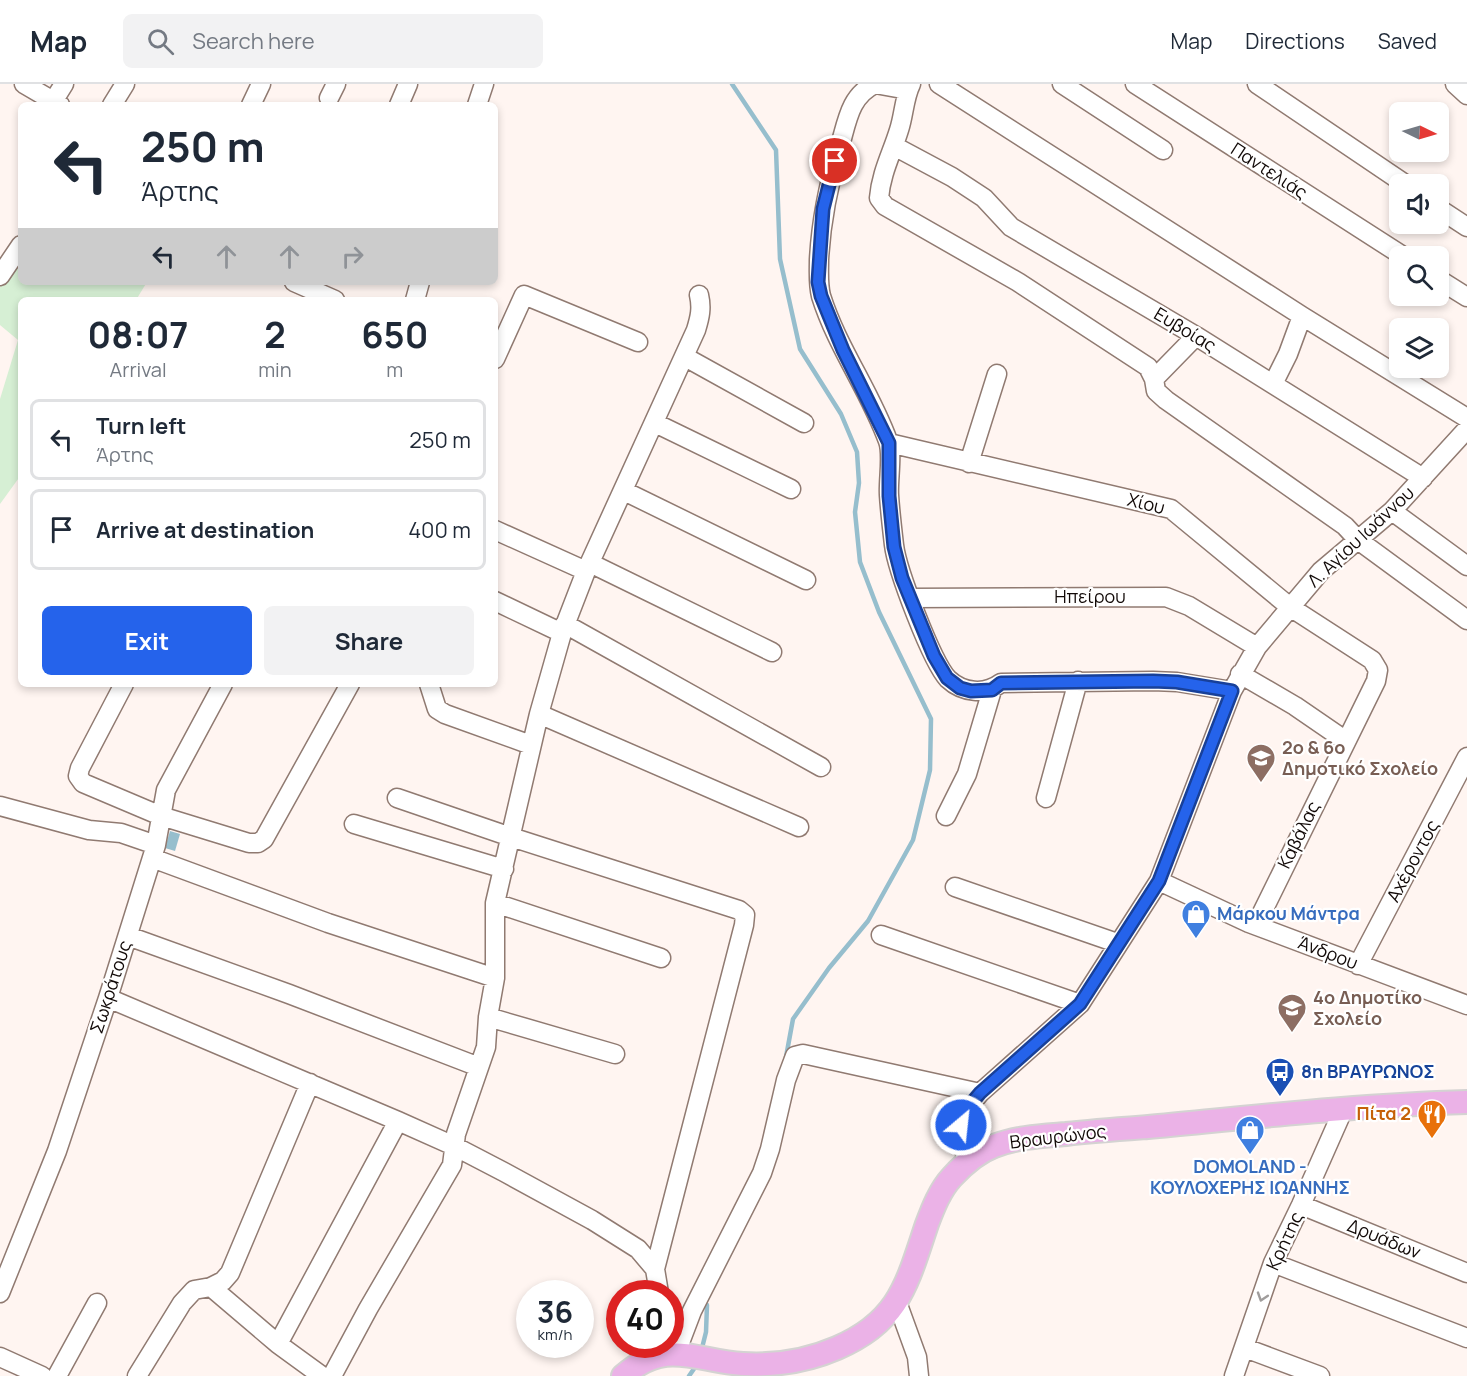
<!DOCTYPE html>
<meta charset="utf-8">
<style>
:root{--surface:#fff;--page:#f2f2f3;--text:#1f2937;--muted:#747a83;--line:#e0e1e3;--accent:#2563eb}
body{margin:0;font-family:Manrope,sans-serif;background:var(--page);color:var(--text);height:100vh;display:flex;flex-direction:column;font-size:22px;white-space:nowrap}
*{box-sizing:border-box;margin:0}
p{font-size:20px;color:var(--muted)}
.icon{flex:none;width:33px;height:33px;fill:none;stroke:currentColor;stroke-width:2;stroke-linecap:round;stroke-linejoin:round}
.map{position:relative;flex:1;overflow:hidden}
.panel{position:absolute;left:18px;top:213px;width:480px;height:390px;display:flex;flex-direction:column;background:var(--surface);border-radius:9px;box-shadow:0 3px 9px #0003}
.panel>*{flex:none}
.hud{position:absolute;left:18px;top:18px;width:480px;height:183px;border-radius:9px;box-shadow:0 3px 9px #0003;background:#fff;color:var(--text);overflow:hidden}
.needle{width:39px;rotate:95deg}
.tools{position:absolute;left:1389px;top:18px;display:grid;gap:12px}
.tools a{display:grid;place-items:center;width:60px;height:60px;border-radius:9px;background:var(--surface);box-shadow:0 3px 9px #0003;font-size:30px}
.speed{position:absolute;left:516px;top:1196px;display:flex;gap:12px;font-size:30px;font-weight:700;text-align:center}
.speed>*{display:grid;place-content:center;width:78px;height:78px;border-radius:50%;background:var(--surface);box-shadow:0 3px 9px #0003;line-height:1}
.speed small{font-size:15px;font-weight:400}
.speed .limit{border:9px solid #d22;background:#fff;color:#111}
.pin{position:absolute;display:grid;place-items:center;width:51px;height:51px;color:#fff;margin:-26px;border:3px solid #fff;border-radius:50%;box-shadow:0 2px 6px #0007}
.me{position:absolute;width:66px;margin:-33px;rotate:28deg;stroke-linejoin:round;filter:drop-shadow(0 0 4px #0008)}
.turn{display:flex;align-items:center;gap:21px;height:126px;padding:0 24px;font-size:27px}
.turn .icon{width:78px;height:78px;stroke-width:2.5}
.turn b{display:block;font-size:42px;line-height:51px}
.lanes{display:flex;align-items:center;height:57px;padding:0 24px;background:#0003;justify-content:center;gap:30px;direction:ltr}
.lanes .off{opacity:.35}
.eta{display:flex;justify-content:space-evenly;align-items:center;height:102px;text-align:center}
.eta b{font-size:36px;font-weight:700;line-height:42px}
.cta{display:flex;gap:12px;margin-top:auto;padding:12px 24px}
.cta a{flex:1;height:69px;border-radius:9px;background:var(--accent);color:#fff;font-size:24px;font-weight:700;line-height:69px;text-align:center}
.cta a+a{background:var(--page);color:var(--text)}
ul{padding:0;list-style:none}
li{display:flex;align-items:center;gap:18px;height:81px;margin:0 12px 9px;padding:0 12px;border:3px solid var(--line);border-radius:9px}
li div{flex:1}
li b{display:block;font-size:22px}
li em{font-style:normal}
header{display:flex;align-items:center;gap:36px;box-sizing:border-box;height:84px;padding:0 30px;background:var(--surface);border-bottom:2px solid var(--line)}
header strong{font-size:28px}
nav{display:flex;gap:33px;margin-inline-start:auto;font-size:21px}
.search{width:420px;height:54px;background:var(--page);display:flex;align-items:center;gap:15px;box-sizing:border-box;padding:0 21px;border-radius:9px;color:var(--muted);font-size:22px}
.map>svg:first-child{display:block}
.green{fill:#d6efd4}
.water{fill:#96becd}
.lines{fill:none;stroke-linecap:round;stroke-linejoin:round}
.stream{stroke:#96becd;stroke-width:4.5}
.minor-casing{stroke:#907a71;stroke-width:21}
.major-casing{stroke:#d4d3d2;stroke-width:26}
.minor{stroke:#fff;stroke-width:18}
.major{stroke:#ebb2e7;stroke-width:22}
.oneway{stroke:#a09d9c}
.route-casing{stroke:#184099;stroke-width:15}
.route{stroke:#2563eb;stroke-width:10}
.labels{text-anchor:middle;stroke-width:4.5;stroke-linejoin:round;paint-order:stroke}
.street-label{font-size:18px;fill:#110907;stroke:#fff}
.education-label{font-size:18px;font-weight:bold;fill:#785e54;stroke:#fff;text-anchor:start}
.shop-label{font-size:18px;font-weight:bold;fill:#366cbe;stroke:#fff;text-anchor:start}
.transit-label{font-size:18px;font-weight:bold;fill:#164399;stroke:#fff;text-anchor:start}
.food-label{font-size:18px;font-weight:bold;fill:#c56008;stroke:#fff;text-anchor:end}
</style>
<header>
<strong>Map</strong>
<div class="search"><svg class="icon" aria-label="search" viewBox="0 0 24 24"><circle cx="10" cy="10" r="6"/><path d="M15 15l6 6"/></svg>Search here</div>
<nav><a>Map</a><a>Directions</a><a>Saved</a></nav>
</header>
<div class="map">
<svg width="1467" height="1292" viewBox="0 0 1467 1292">
<rect width="100%" height="100%" fill="#fff5f1"/>
<path class="green" d="M21,174V198H147L136,216H21V391L0,420V315L18,256L0,241V203Z"/>
<path class="water" d="M170,747L180,750L175,767L165,764Z"/>
<g class="lines">
<path class="stream" d="M732,0L776,66L780,175L800,265L841,330L857,368L859,399L855,428L860,478L879,528L931,635L930,686L913,756L868,837L829,884L793,935L786,973
M701,1268L706,1248L707,1221
M689,1292L698,1279"/>
<g class="minor-casing">
<path id="minor" d="M24,0L60,21
M911,0C904,14 904,31 899,46C892,69 881,89 879,114L885,122L1018,198L1148,283L1154,295L1156,307L1166,316L1345,442L1358,456L1467,536
M939,0L1302,232L1467,334
M1062,0L1163,66
M1135,0L1403,172
M1257,0L1405,100
M1455,0L1467,11
M908,6L875,0C849,12 847,39 839,65C828,102 821,137 819,176C819,188 818,200 821,212C837,263 870,307 888,357C893,370 888,396 889,411C890,427 892,444 894,461C897,486 932,578 948,595C963,609 985,611 1001,599L1153,597L1177,598L1232,607
M329,14L336,0
M54,16L64,0
M112,21L125,0
M251,21L261,0
M399,21L408,0
M477,21L484,0
M894,62L952,93L984,114L1011,143L1196,252L1423,394
M1438,124L1467,143
M0,192L21,161
M1438,195L1467,213
M294,198L335,216
M415,216L420,198
M685,273L804,339
M495,275L524,211L638,258
M1154,295L1196,252
M1273,300L1288,270L1302,232
M655,339L791,405
M889,359L1171,425L1290,523L1372,576L1378,586L1376,597L1256,841
M969,379L997,290
M624,407L806,496
M1392,427L1467,482
M495,446L586,487
M590,479L772,568
M910,514L1166,513L1189,522L1257,563
M495,517L562,549
M565,540L821,683
M1240,590L1295,622L1346,657
M124,600L80,684L78,692L83,699L161,732L249,759H258L264,755L350,600
M429,600L437,625L445,630L531,661
M539,630L799,743
M397,714L511,753L739,826L745,831L744,841L655,1185
M1046,714L1078,597
M0,722L89,746L121,749L156,761
M946,732L967,690L992,606
M354,740L504,785
M152,774L328,839L495,894
M1159,797L1249,839L1467,921
M955,803L1117,859
M495,819L661,874
M881,851L1080,920
M128,852L289,910L479,983
M1358,881L1467,673
M108,914L398,1037L454,1062L504,1088L592,1136L638,1165L655,1185L659,1209
M488,933L615,970
M967,1079L961,1049L964,1028L980,1009L1080,920L1159,797L1232,607L1257,563L1321,487L1392,427L1467,345
M1301,1121L1467,1189
M1273,1179L1467,1254
M211,1203L223,1197L230,1189L310,999
M0,1209L57,1067L108,914L156,761L166,706L223,600
M897,1218L917,1273L919,1292
M278,1260L398,1037
M1245,1264L1320,1292
M676,1269L692,1227L762,1089L770,1065L786,996L795,972L803,970L980,1009
M0,1273L42,1292
M57,1292L97,1219
M137,1292L182,1219L194,1206L211,1203L278,1260L322,1292
M332,1292L368,1225L452,1081L456,1050L486,963L488,933L495,894V819L539,630L562,549L586,487L696,246C700,233 702,224 699,211
M1234,1292L1273,1179L1301,1121L1344,1024"/>
</g>
<g class="major-casing">
<path id="major" d="M623,1292C666,1254 695,1277 743,1280C776,1282 807,1277 837,1264C900,1237 907,1199 927,1140C933,1124 940,1106 952,1093C963,1081 978,1068 994,1062C1017,1053 1042,1052 1066,1050C1093,1047 1121,1045 1148,1043C1254,1033 1360,1021 1467,1018"/>
</g>
<use href="#minor" class="minor"/>
<use href="#major" class="major"/>
</g>
<defs><path id="oneway-chevron" d="M-2-3.5L2.5 0L-2 3.5" fill="none" stroke-width="1.6" stroke-linecap="round" stroke-linejoin="round" transform="scale(1.5)"/></defs>
<use class="oneway" href="#oneway-chevron" transform="translate(1262 1213) rotate(108)"/>
<g class="lines">
<g class="route-casing">
<path id="route" d="M835,77L823,125L818,198L821,212L843,266L889,359V412L894,463L902,494L934,572L947,594L960,604L971,607L992,606L1001,599L1153,597L1177,598L1232,607L1159,797L1080,920L980,1009L964,1028L961,1041"/>
</g>
<use href="#route" class="route"/>
</g>
<defs>
<g id="school-pin" transform="scale(1.5)"><path d="M0 17L-7.5 6A9.5 9.5 0 1 1 7.5 6Z" fill="#8d6e63" stroke="#fff"/><path d="M0-5L7-2L0 1L-7-2ZM-4 1L0 2.5L4 1V4Q0 6-4 4Z" fill="#fff"/></g>
<g id="shop-pin" transform="scale(1.5)"><path d="M0 17L-7.5 6A9.5 9.5 0 1 1 7.5 6Z" fill="#3f7fe0" stroke="#fff"/><path d="M-5-2.5h2.3a2.7 3.5 0 0 1 5.4 0H5L5.5 6h-11ZM-1.5-2.5h3a1.5 2.3 0 0 0-3 0Z" fill="#fff"/></g>
<g id="bus-pin" transform="scale(1.5)"><path d="M0 17L-7.5 6A9.5 9.5 0 1 1 7.5 6Z" fill="#1a4fb4" stroke="#fff"/><path d="M-5-6H5V4H4V6H2V4H-2V6H-4V4H-5ZM-3.5-4V0h7V-4ZM-3.5 1.2v1.5H-2V1.2ZM2 1.2v1.5H3.5V1.2Z" fill="#fff"/></g>
<g id="restaurant-pin" transform="scale(1.5)"><path d="M0 17L-7.5 6A9.5 9.5 0 1 1 7.5 6Z" fill="#e8710a" stroke="#fff"/><path d="M-5-6h1v4h1v-4h1v4h1v-4h1v5L-1.5 .5V6h-2V.5L-5-1ZM5-6V6H3V1.5H1.5Q1.5-4 5-6Z" fill="#fff"/></g>
</defs>
<g fill-rule="evenodd">
<use href="#school-pin" x="1261" y="674"/>
<use href="#shop-pin" x="1196" y="830"/>
<use href="#school-pin" x="1292" y="924"/>
<use href="#bus-pin" x="1280" y="988"/>
<use href="#restaurant-pin" x="1432" y="1030"/>
<use href="#shop-pin" x="1250" y="1046"/>
</g>
<g class="labels">
<g class="street-label">
<text transform="translate(1269 87) rotate(33)" y="6">Παντελιάς</text>
<text transform="translate(1185 246) rotate(31)" y="6">Ευβοίας</text>
<text transform="translate(1146 420) rotate(14)" y="6">Χίου</text>
<text transform="translate(1361 453) rotate(-43)" y="6">Λ. Αγίου Ιωάννου</text>
<text x="1090" y="519">Ηπείρου</text>
<text transform="translate(1299 751) rotate(-64)" y="6">Καβάλας</text>
<text transform="translate(1413 777) rotate(-62)" y="6">Αχέροντος</text>
<text transform="translate(1328 869) rotate(21)" y="6">Άνδρου</text>
<text transform="translate(111 903) rotate(-72)" y="6">Σωκράτους</text>
<text transform="translate(1058 1053) rotate(-7)" y="6">Βραυρώνος</text>
<text transform="translate(1384 1155) rotate(22)" y="6">Δρυάδων</text>
<text transform="translate(1285 1157) rotate(-65)" y="6">Κρήτης</text>
</g>
<g class="education-label">
<text x="1282" y="670">2ο &amp; 6ο<tspan x="1282" dy="21">Δημοτικό Σχολείο</tspan></text>
<text x="1313" y="920">4ο Δημοτίκο<tspan x="1313" dy="21">Σχολείο</tspan></text>
</g>
<g class="shop-label">
<text x="1217" y="836">Μάρκου Μάντρα</text>
<text x="1250" y="1089" text-anchor="middle">DOMOLAND -<tspan x="1250" dy="21">ΚΟΥΛΟΧΕΡΗΣ ΙΩΑΝΝΗΣ</tspan></text>
</g>
<g class="transit-label">
<text x="1301" y="994">8η ΒΡΑΥΡΩΝΟΣ</text>
</g>
<g class="food-label">
<text x="1411" y="1036">Πίτα 2</text>
</g>
</g>
</svg>
<div class="tools">
<a><svg class="needle" viewBox="-14 -14 28 28"><path d="M0-13l5 13h-10z" fill="#e53935"/><path d="M0 13l5-13h-10z" fill="#747a83"/></svg></a>
<a><svg class="icon" aria-label="sound" viewBox="0 0 24 24"><path d="M4 9h4l5-4v14l-5-4H4zM17 9q2 3 0 6"/></svg></a>
<a><svg class="icon" aria-label="search" viewBox="0 0 24 24"><circle cx="10" cy="10" r="6"/><path d="M15 15l6 6"/></svg></a>
<a><svg class="icon" aria-label="layers" viewBox="0 0 24 24"><path d="M12 4l9 5-9 5-9-5zM3 14l9 5 9-5"/></svg></a>
</div>
<div class="speed"><div>36<small>km/h</small></div><div class="limit">40</div></div>
<div class="pin" style="left:835px;top:77px;background:#d93025"><svg class="icon" aria-label="arrive" viewBox="0 0 24 24"><path d="M6 21V4h12l-3 4 3 4H6"/></svg></div>
<svg class="me" style="left:961px;top:1041px" viewBox="-20 -20 40 40"><circle r="17" fill="#2563eb" stroke="#fff" stroke-width="3"/><path d="M0-11L8 9 0 5-8 9z" fill="#fff"/></svg>
<div class="hud">
<div class="turn"><svg class="icon" aria-label="left" viewBox="0 0 24 24"><path d="M17 20v-9H6M10 6l-5 5 5 5"/></svg><div><b>250 m</b>Άρτης</div></div>
<div class="lanes"><svg class="icon" aria-label="left" viewBox="0 0 24 24"><path d="M17 20v-9H6M10 6l-5 5 5 5"/></svg><svg class="icon off" aria-label="ahead" viewBox="0 0 24 24"><path d="M12 20V5M6 11l6-6 6 6"/></svg><svg class="icon off" aria-label="ahead" viewBox="0 0 24 24"><path d="M12 20V5M6 11l6-6 6 6"/></svg><svg class="icon off" aria-label="right" viewBox="0 0 24 24"><path d="M7 20v-9h11M14 6l5 5-5 5"/></svg></div>
</div>
<section class="panel">
<div class="eta">
<div><b>08:07</b><p>Arrival</p></div>
<div><b>2</b><p>min</p></div>
<div><b>650</b><p>m</p></div>
</div>
<ul>
<li><svg class="icon" aria-label="left" viewBox="0 0 24 24"><path d="M17 20v-9H6M10 6l-5 5 5 5"/></svg><div><b>Turn left</b><p>Άρτης</p></div><em>250 m</em></li>
<li><svg class="icon" aria-label="arrive" viewBox="0 0 24 24"><path d="M6 21V4h12l-3 4 3 4H6"/></svg><div><b>Arrive at destination</b></div><em>400 m</em></li>
</ul>
<div class="cta"><a>Exit</a><a>Share</a></div>
</section>
</div>
